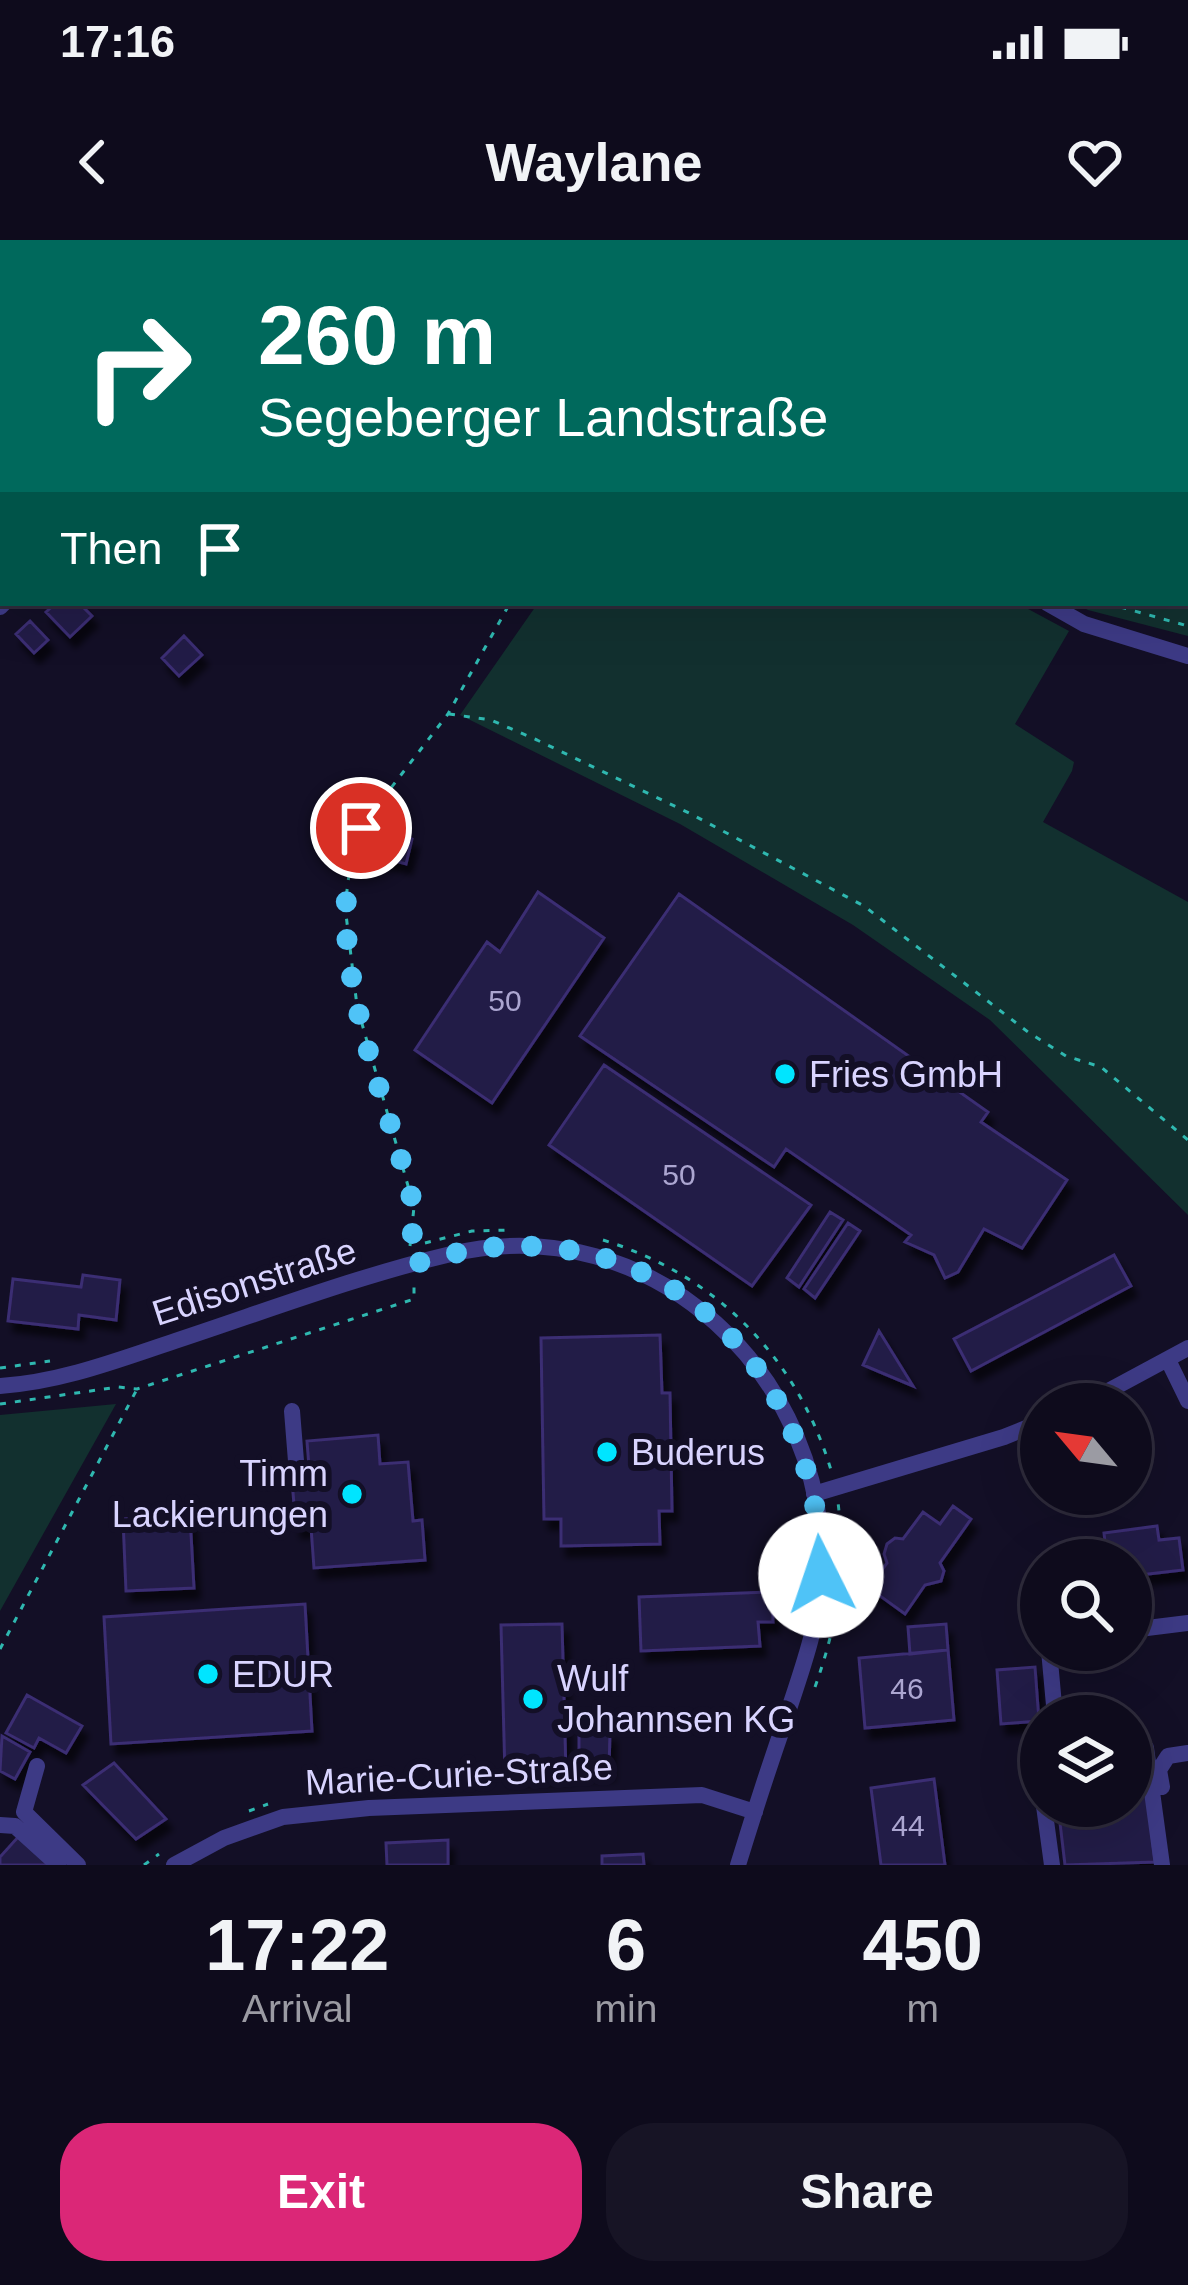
<!DOCTYPE html>
<meta charset="utf-8">
<style>
:root{--surface:#0e0b1c;--page:#171425;--text:#f1f3f6;--muted:#9b9ba3;--line:#2e2b3b;--accent:#db2777}
body{margin:0;font-family:Helvetica,sans-serif;background:var(--page);color:var(--text);height:100vh;display:flex;flex-direction:column;font-size:45px;white-space:nowrap}
*{box-sizing:border-box;margin:0}
p{font-size:39px;color:var(--muted)}
.icon{flex:none;width:66px;height:66px;fill:none;stroke:currentColor;stroke-width:2;stroke-linecap:round;stroke-linejoin:round}
.map{position:relative;height:1625px;overflow:hidden}
.details{display:flex;flex-direction:column;background:var(--surface);flex:1}
.details>*{flex:none}
.guide{position:absolute;left:0px;top:0px;width:1188px;height:366px;box-shadow:0 12px 48px #0002,0 0 0 3px var(--line);background:#00695c;color:#fff;overflow:hidden}
.needle{width:78px;rotate:299deg}
.fabs{position:absolute;left:1020px;top:1143px;display:grid;gap:24px}
.fabs a{display:grid;place-items:center;width:132px;height:132px;border-radius:50%;background:var(--surface);box-shadow:0 12px 48px #0002,0 0 0 3px var(--line);font-size:60px}
.pin{position:absolute;display:grid;place-items:center;width:102px;height:102px;color:#fff;margin:-51px;border:6px solid #fff;border-radius:50%;box-shadow:0 3px 12px #0007}
.me{position:absolute;width:132px;margin:-66px;rotate:356deg;stroke-linejoin:round;filter:drop-shadow(0 0 9px #0008)}
.turn{display:flex;align-items:center;gap:42px;height:252px;padding:0 60px;font-size:54px}
.turn .icon{width:156px;height:156px;stroke-width:2.5}
.turn b{display:block;font-size:84px;line-height:102px}
.then{display:flex;align-items:center;height:114px;padding:0 60px;background:#0003;gap:24px;font-size:45px}
.eta{display:flex;justify-content:space-evenly;align-items:center;height:204px;text-align:center}
.eta b{font-size:72px;font-weight:700;line-height:84px}
.cta{display:flex;gap:24px;margin-top:auto;padding:24px 60px}
.cta a{flex:1;height:138px;border-radius:48px;background:var(--accent);color:#fff;font-size:48px;font-weight:700;line-height:138px;text-align:center}
.cta a+a{background:var(--page);color:var(--text)}
.status{display:flex;justify-content:space-between;align-items:center;height:84px;padding:0 60px;background:var(--surface);direction:ltr}
.status svg{height:33px;fill:currentColor}
header{display:flex;justify-content:space-between;align-items:center;height:156px;padding:0 60px;background:var(--surface);font-size:54px;font-weight:700}
.map>svg:first-child{display:block}
.green{fill:#12302f}
.lines{fill:none;stroke-linecap:round;stroke-linejoin:round}
.stream{stroke:#0a1f44;stroke-width:4.5}
.building{fill:#241b47;stroke:#3b2d73;stroke-width:3;filter:url(#shadow)}
.path{stroke:#2fb8b0;stroke-width:3;stroke-dasharray:6 9;stroke-linecap:butt}
.minor{stroke:#3d3a85;stroke-width:16}
.route{stroke:#4fc3f7;stroke-width:21;stroke-dasharray:0 37.8}
.poi-dot{fill:#00e5ff;stroke:#130f26;stroke-width:4.5}
.labels{text-anchor:middle;stroke-width:12;stroke-linejoin:round;paint-order:stroke}
.number-label{font-size:30px;fill:#aca6d1}
.poi-label{font-size:36px;fill:#d9d4ff;stroke:#130f26;text-anchor:start}
.street-label{font-size:36px;fill:#d9d4ff;stroke:#130f26}
</style>
<div class="status"><b>17:16</b><svg viewBox="0 0 49 12"><path d="M0 12V9h3v3zM5 12V6h3v6zM10 12V3h3v9zM15 12V0h3v12zM26 1h20v11H26zM47 4h2v5h-2z"/></svg></div>
<header><svg class="icon" aria-label="back" viewBox="0 0 24 24"><path d="M15 5l-7 7 7 7"/></svg>Waylane<svg class="icon" aria-label="heart" viewBox="0 0 24 24"><path d="M12 20l-8-8c-3-5 5-10 8-4 3-6 11-1 8 4z"/></svg></header>
<div class="map">
<svg width="1188" height="1625" viewBox="0 0 1188 1625">
<defs>
<filter id="shadow"><feDropShadow dx="5.5" dy="10" stdDeviation="3" flood-color="#0009"/></filter>
</defs>
<rect width="100%" height="100%" fill="#130f26"/>
<path class="green" d="M614,0H1188V396L1088,370L1075,363H1185V3Z
M538,363H1017L1069,391L1015,484L1074,522L1072,531L1043,582L1188,662V975L990,780L853,685L680,584L460,475Z
M116,1164L0,1371V1175Z"/>
<g class="lines">
<path class="stream" d="M1185,177L1188,178"/>
</g>
<path class="building" d="M56,363H79L92,376L70,397L46,372Z
M30,381L48,400L34,413L16,394Z
M184,396L202,415L179,436L162,418Z
M391,593L412,599L406,624L384,618Z
M538,652L604,698L492,863L415,810L487,702L500,712Z
M679,654L988,872L981,882L1067,940L1022,1008L984,989L958,1032L945,1038L934,1015L905,1002L911,995L786,909L774,927L580,796Z
M604,825L811,965L752,1046L549,905Z
M830,972L843,980L799,1047L787,1038Z
M848,983L860,991L815,1058L804,1049Z
M1114,1015L1131,1046L971,1131L954,1099Z
M83,1035L120,1040L116,1080L79,1075L78,1089L8,1081L13,1039L81,1047Z
M879,1091L913,1146L863,1125Z
M660,1095L662,1153H670L672,1271H659L660,1304L561,1306V1279H544L541,1098Z
M378,1195L380,1224L408,1222L413,1281L422,1280L425,1320L314,1328L311,1287L296,1288L291,1229L309,1227L307,1201Z
M953,1266L971,1279L940,1323L944,1331L941,1341L925,1345L905,1374L869,1348L887,1323L884,1314L887,1304L895,1298L903,1299L923,1272L940,1284Z
M190,1276L194,1348L126,1351L123,1279Z
M1157,1286L1159,1300L1179,1298L1183,1330L1131,1336V1320H1107L1104,1293Z
M772,1352L773,1382H758L760,1406L641,1411L639,1357Z
M305,1364L312,1491L111,1504L104,1377Z
M562,1384L566,1533L505,1535L501,1385Z
M946,1384L948,1410L910,1414L908,1387Z
M948,1410L954,1480L865,1488L859,1418Z
M1035,1427L1039,1481L1001,1484L997,1430Z
M27,1455L82,1486L66,1513L39,1498L34,1508L6,1493Z
M579,1492H610L609,1530H579Z
M2,1496L30,1512L15,1539L0,1531Z
M1142,1508L1155,1622L1065,1625L1058,1566H1131V1509Z
M114,1523L166,1579L136,1599L83,1545Z
M934,1539L945,1625H881L871,1548Z
M19,1596L52,1625H0V1617Z
M448,1600V1625H387L386,1603Z
M643,1614L644,1625H602V1616Z"/>
<g class="lines">
<path class="path" d="M1106,363L1188,386
M449,474L491,480L537,500L689,573L864,666L1028,792L1066,816L1101,827L1188,900
M603,1000C716,1035 797,1117 831,1230
M425,1003L472,991L510,990
M410,1006L414,967L357,766L345,666L352,611L360,588L448,474L510,363
M0,1128L50,1121
M0,1164L118,1147L137,1149L414,1059V1040
M0,1409L136,1151
M815,1447C838,1382 846,1331 838,1262
M249,1571L268,1564
M144,1625L159,1614"/>
<path class="minor" d="M311,0L313,3
M288,3L291,0
M389,3L391,0
M446,3L454,0
M1047,363L1084,384L1188,416
M0,367L4,363
M1168,1120L1188,1161
M0,1146C61,1142 118,1120 175,1101C266,1071 358,1036 451,1014C652,966 833,1138 821,1339C818,1387 801,1432 786,1478C769,1527 753,1576 738,1625
M1084,1164L1188,1108
M292,1171L296,1221
M814,1254L1004,1197L1041,1182
M1131,1390L1188,1383
M1049,1410L1055,1476
M1131,1503L1138,1502L1146,1508L1162,1625
M1041,1514L1038,1518L1041,1541
M37,1526L24,1572L78,1625
M1162,1547L1159,1530L1168,1516L1188,1513
M1044,1566L1052,1625
M0,1585L15,1586L58,1625
M174,1625L224,1598L283,1577L369,1568L702,1555L755,1572"/>
</g>
<g class="lines">
<path class="route" d="M361,588C316,705 384,845 412,960C417,981 408,1002 413,1024C440,1017 467,1009 494,1007C688,992 821,1150 821,1335"/>
</g>
<g class="poi-dot">
<circle cx="785" cy="834" r="12"/>
<circle cx="607" cy="1212" r="12"/>
<circle cx="352" cy="1254" r="12"/>
<circle cx="208" cy="1434" r="12"/>
<circle cx="533" cy="1459" r="12"/>
</g>
<g class="labels">
<g class="number-label">
<text x="505" y="771">50</text>
<text x="679" y="945">50</text>
<text x="907" y="1459">46</text>
<text x="908" y="1596">44</text>
</g>
<g class="poi-label">
<text x="809" y="847">Fries GmbH</text>
<text x="631" y="1225">Buderus</text>
<text x="328" y="1246" text-anchor="end">Timm<tspan x="328" dy="41">Lackierungen</tspan></text>
<text x="232" y="1447">EDUR</text>
<text x="557" y="1451">Wulf<tspan x="557" dy="41">Johannsen KG</tspan></text>
</g>
<g class="street-label">
<text transform="translate(254 1041) rotate(-18)" y="13">Edisonstraße</text>
<text transform="translate(459 1534) rotate(-3)" y="13">Marie-Curie-Straße</text>
</g>
</g>
</svg>
<div class="fabs">
<a><svg class="needle" viewBox="-14 -14 28 28"><path d="M0-13l5 13h-10z" fill="#e53935"/><path d="M0 13l5-13h-10z" fill="#9b9ba3"/></svg></a>
<a><svg class="icon" aria-label="search" viewBox="0 0 24 24"><circle cx="10" cy="10" r="6"/><path d="M15 15l6 6"/></svg></a>
<a><svg class="icon" aria-label="layers" viewBox="0 0 24 24"><path d="M12 4l9 5-9 5-9-5zM3 14l9 5 9-5"/></svg></a>
</div>
<div class="pin" style="left:361px;top:588px;background:#d93025"><svg class="icon" aria-label="arrive" viewBox="0 0 24 24"><path d="M6 21V4h12l-3 4 3 4H6"/></svg></div>
<svg class="me" style="left:821px;top:1335px" viewBox="-20 -20 40 40"><circle r="19" fill="#fff"/><path d="M0-13L10 11 0 6-10 11z" fill="#4fc3f7"/></svg>
<div class="guide">
<div class="turn"><svg class="icon" aria-label="right" viewBox="0 0 24 24"><path d="M7 20v-9h11M14 6l5 5-5 5"/></svg><div><b>260 m</b>Segeberger Landstraße</div></div>
<div class="then">Then<svg class="icon" aria-label="arrive" viewBox="0 0 24 24"><path d="M6 21V4h12l-3 4 3 4H6"/></svg></div>
</div>
</div>
<section class="details">
<div class="eta">
<div><b>17:22</b><p>Arrival</p></div>
<div><b>6</b><p>min</p></div>
<div><b>450</b><p>m</p></div>
</div>
<div class="cta"><a>Exit</a><a>Share</a></div>
</section>
